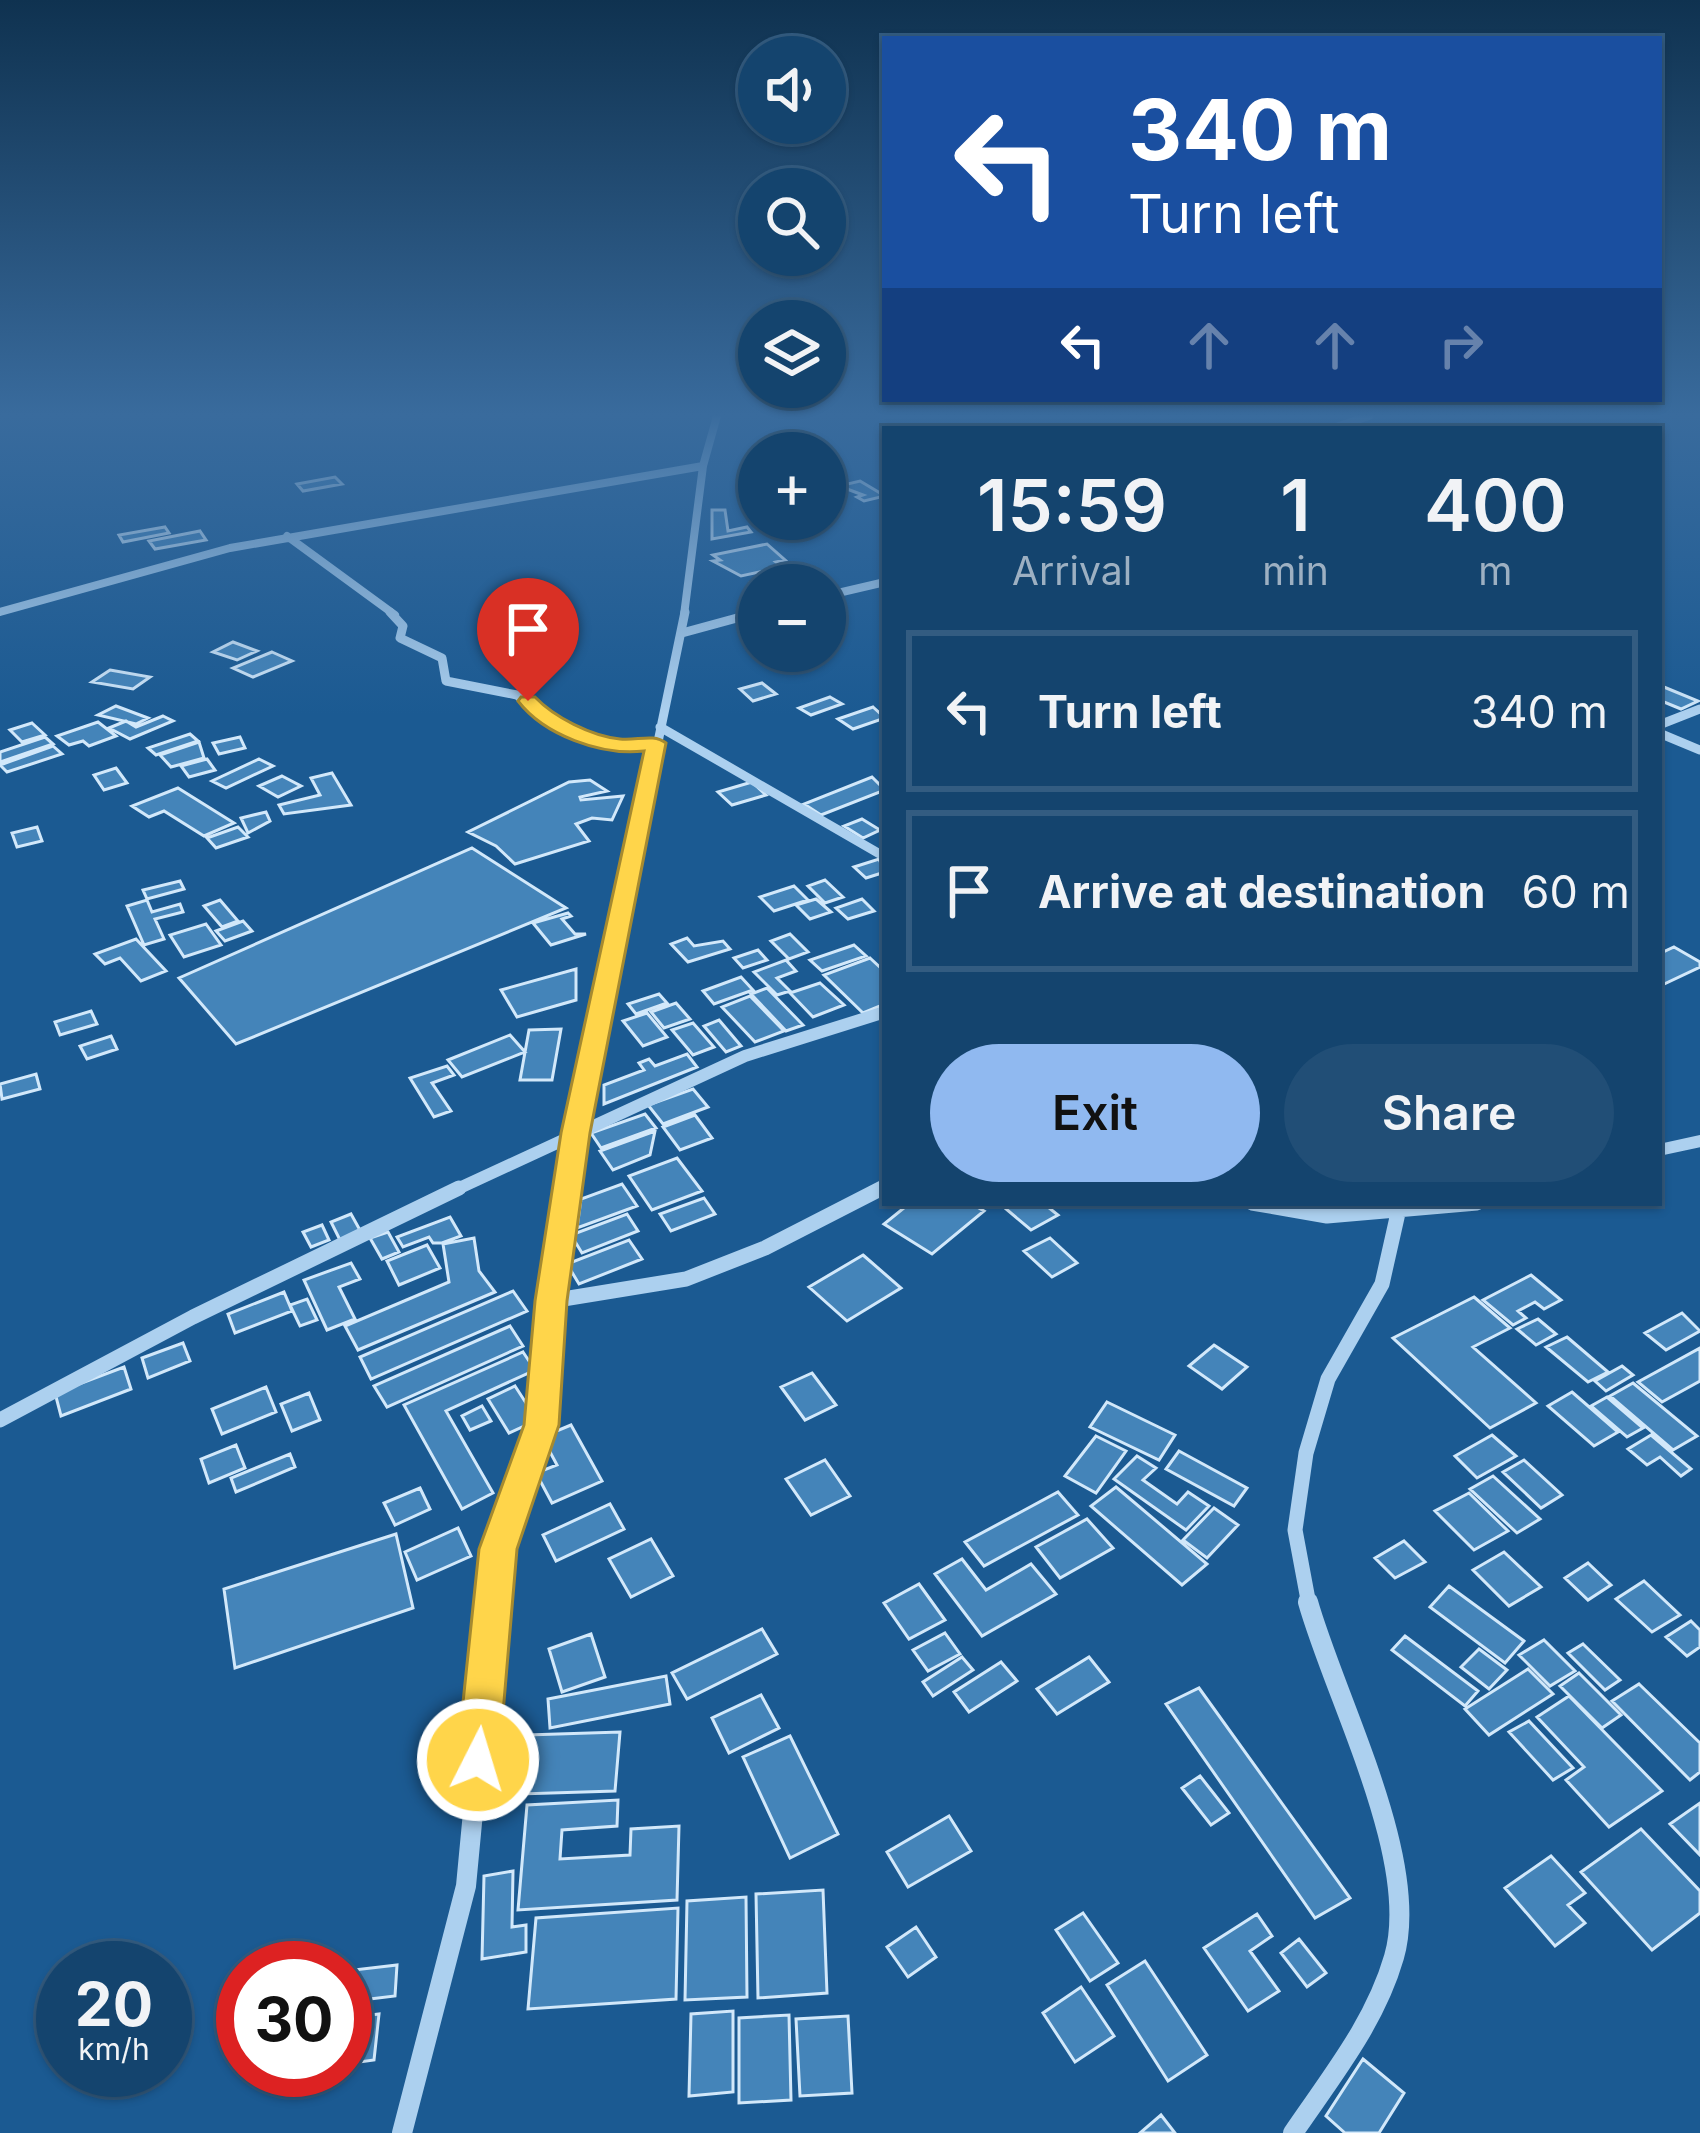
<!DOCTYPE html>
<meta charset="utf-8">
<style>
:root{--surface:#14446e;--page:#214e76;--text:#f1f3f6;--muted:#9db0c2;--line:#335c81;--accent:#90b9f0}
body{margin:0;font-family:Inter,sans-serif;background:var(--page);color:var(--text);height:100vh;display:flex;flex-direction:column;font-size:45px;white-space:nowrap}
*{box-sizing:border-box;margin:0}
p{font-size:39px;color:var(--muted)}
.icon{flex:none;width:66px;height:66px;fill:none;stroke:currentColor;stroke-width:2;stroke-linecap:round;stroke-linejoin:round}
.map{position:relative;flex:1;overflow:hidden}
.details{position:absolute;left:882px;top:426px;width:780px;height:780px;display:flex;flex-direction:column;background:var(--surface);border-radius:0px;box-shadow:0 3px 9px #0004,0 0 0 3px var(--line)}
.details>*{flex:none}
.guide{position:absolute;left:882px;top:36px;width:780px;height:366px;border-radius:0px;box-shadow:0 3px 9px #0004,0 0 0 3px var(--line);background:#1a4fa0;color:#fff;overflow:hidden}
.controls{position:absolute;left:738px;top:36px;display:grid;gap:24px}
.controls a{display:grid;place-items:center;width:108px;height:108px;border-radius:50%;background:var(--surface);box-shadow:0 3px 9px #0004,0 0 0 3px var(--line);font-size:60px}
.speed{position:absolute;left:36px;top:1941px;display:flex;gap:24px;font-size:60px;font-weight:700;text-align:center}
.speed>*{display:grid;place-content:center;width:156px;height:156px;border-radius:50%;background:var(--surface);box-shadow:0 3px 9px #0004,0 0 0 3px var(--line);line-height:1}
.speed small{font-size:30px;font-weight:400}
.speed .limit{border:18px solid #d22;background:#fff;color:#111}
.pin{position:absolute;display:grid;place-items:center;width:102px;height:102px;color:#fff;margin:-123px -51px;border-radius:50% 50% 50% 0;rotate:-45deg;box-shadow:0 0 12px #0007}
.pin .icon{rotate:45deg}
.me{position:absolute;width:132px;margin:-66px;rotate:5deg;stroke-linejoin:round;filter:drop-shadow(0 0 9px #0008)}
.turn{display:flex;align-items:center;gap:42px;height:252px;padding:0 48px;font-size:54px}
.turn .icon{width:156px;height:156px;stroke-width:2.5}
.turn b{display:block;font-size:84px;line-height:102px}
.lanes{display:flex;align-items:center;height:114px;padding:0 48px;background:#0003;justify-content:center;gap:60px;direction:ltr}
.lanes .off{opacity:.35}
.eta{display:flex;justify-content:space-evenly;align-items:center;height:204px;text-align:center}
.eta b{font-size:72px;font-weight:600;line-height:84px}
.primary-button{display:flex;gap:24px;margin-top:auto;padding:24px 48px}
.primary-button a{flex:1;height:138px;border-radius:72px;background:var(--accent);color:#111;font-size:48px;font-weight:600;line-height:138px;text-align:center}
.primary-button a+a{background:var(--page);color:var(--text)}
ul{padding:0;list-style:none}
li{display:flex;align-items:center;gap:36px;height:162px;margin:0 24px 18px;padding:0 24px;border:6px solid var(--line);border-radius:0px}
li div{flex:1}
li b{display:block;font-size:45px}
li em{font-style:normal}
.map>svg:first-child{display:block}
.building{fill:#4484b9;stroke:#d2e8fa;stroke-width:3}
.lines{fill:none;stroke-linecap:round;stroke-linejoin:round}
.street-far4{stroke:#acd0ef;stroke-width:8}
.street-far3{stroke:#acd0ef;stroke-width:9}
.street-far2{stroke:#acd0ef;stroke-width:12}
.street-far1{stroke:#acd0ef;stroke-width:15}
.street{stroke:#acd0ef;stroke-width:20}
.route{fill:#ffd54a;stroke:#a68a30;stroke-width:3}
</style>
<div class="map">
<svg width="1700" height="2133" viewBox="0 0 1700 2133">
<rect width="100%" height="100%" fill="#1b5a92"/>
<path class="building" d="M335,477L342,484L303,491L297,484Z
M860,481L885,496L864,501L857,497L863,495L839,486Z
M712,510H725L728,531L747,527L751,532L712,539Z
M165,527L169,533L123,542L119,535Z
M200,531L206,540L155,549L149,541Z
M767,544L785,560L776,562L783,567L741,576L713,561L720,560L713,555Z
M793,573L801,579L790,581L795,585H759L751,591L750,583Z
M233,642L257,651L237,660L213,652Z
M272,652L292,661L253,677L233,668Z
M110,670L150,677L133,689L92,682Z
M762,683L776,694L753,701L740,689Z
M1659,685L1698,701L1681,709L1659,700Z
M830,697L842,704L811,715L799,708Z
M116,706L148,718L136,724L98,715Z
M873,707L885,718L853,729L838,719Z
M163,716L173,721L130,739L109,728L126,721L136,727Z
M98,722L116,736L89,746L83,741L69,745L57,736Z
M32,723L45,735L22,742L10,730Z
M190,734L198,741L156,755L148,748Z
M45,737L53,744L0,762V752Z
M240,737L245,748L219,754L213,743Z
M199,742L204,758L171,767L160,755Z
M53,746L62,754L7,772L0,765Z
M207,759L215,770L189,777L181,766Z
M259,759L273,766L226,788L212,781Z
M116,768L127,783L104,790L94,775Z
M332,773L351,805L284,814L279,805L320,795L311,778Z
M282,776L301,786L278,797L259,786Z
M872,777L885,790L821,815L804,804Z
M590,780L607,791L580,797L581,800L623,796L612,820L592,818L576,824L589,841L515,864L496,846L468,832L569,782Z
M752,782L766,795L732,805L718,792Z
M178,788L234,823L204,836L164,811L149,817L132,806Z
M266,812L270,821L248,833L241,818Z
M862,819L880,830L863,838L844,826Z
M37,827L42,841L17,847L12,833Z
M238,827L248,837L216,848L207,838Z
M472,848L566,908L236,1044L179,978Z
M879,859L885,872L866,878L854,867Z
M825,880L843,897L825,903L808,886Z
M180,881L184,889L147,899L143,890Z
M794,886L808,900L774,911L760,897Z
M816,899L831,912L810,919L796,905Z
M862,899L874,911L848,919L836,908Z
M147,900L152,912L180,904L183,912L155,919L164,939L144,945L127,906Z
M220,900L238,921L222,927L204,906Z
M568,913L571,916L562,919L575,934H586L551,945L533,923Z
M243,921L252,931L225,941L216,931Z
M206,924L221,945L184,957L170,935Z
M790,934L808,952L789,959L771,941Z
M687,938L694,946L723,941L730,949L688,962L671,944Z
M136,939L166,971L141,981L120,958L105,964L95,954Z
M854,945L866,956L822,971L810,960Z
M1674,947L1700,962V967L1662,985L1659,954Z
M758,950L767,960L743,968L734,958Z
M870,958L885,972V1004L863,1013L824,975Z
M786,960L796,971L777,978L790,991L777,995L754,972Z
M576,969V1000L517,1017L501,990Z
M741,977L753,990L714,1004L703,991Z
M820,983L844,1005L813,1017L790,993Z
M767,988L803,1025L786,1031L751,994Z
M659,994L667,1003L636,1014L628,1004Z
M750,996L784,1031L755,1042L722,1007Z
M676,1003L690,1019L664,1028L651,1012Z
M91,1011L97,1024L60,1035L55,1022Z
M647,1013L667,1037L643,1046L623,1021Z
M719,1020L741,1046L726,1052L704,1026Z
M693,1023L714,1047L693,1055L672,1030Z
M561,1029L552,1080H520L529,1030Z
M510,1035L525,1052L462,1077L448,1060Z
M111,1036L117,1049L87,1059L80,1046Z
M687,1054L697,1067L604,1104V1085L644,1070L639,1063L649,1059L655,1066Z
M447,1066L454,1075L432,1083L451,1111L434,1117L410,1078Z
M36,1074L40,1089L2,1099L0,1084Z
M693,1089L708,1107L663,1124L648,1105Z
M645,1114L656,1128L601,1148L591,1133Z
M695,1115L712,1138L680,1150L663,1127Z
M655,1131L650,1155L613,1170L600,1151Z
M677,1158L702,1191L652,1210L629,1176Z
M622,1184L637,1206L577,1228L581,1199Z
M704,1198L715,1214L671,1231L660,1214Z
M910,1203H970L984,1211L932,1254L884,1224Z
M999,1203H1043L1058,1215L1031,1230Z
M351,1214L361,1232L340,1240L331,1222Z
M627,1214L638,1231L582,1253L571,1235Z
M450,1217L461,1236L442,1243H433L429,1237L403,1247L397,1237Z
M322,1225L329,1240L311,1247L303,1232Z
M388,1232L399,1252L382,1259L370,1238Z
M474,1238L479,1271L495,1292L358,1350L345,1326L449,1282L443,1244Z
M1050,1238L1077,1263L1052,1277L1024,1251Z
M629,1240L642,1259L579,1284L567,1264Z
M427,1245L440,1268L399,1285L387,1261Z
M863,1255L901,1288L847,1321L809,1287Z
M351,1263L360,1279L339,1287L355,1319L327,1330L304,1280Z
M1531,1275L1561,1300L1544,1309L1535,1302L1518,1311L1526,1318L1513,1325L1483,1300Z
M513,1291L527,1311L371,1379L360,1357Z
M284,1292L292,1311L235,1333L228,1314Z
M1474,1297L1510,1328L1473,1347L1536,1403L1490,1428L1393,1338Z
M307,1299L317,1320L300,1326L290,1305Z
M1682,1313L1700,1331L1666,1350L1645,1333Z
M1538,1319L1556,1334L1536,1345L1517,1329Z
M510,1326L523,1346L387,1407L374,1386Z
M1567,1337L1608,1372L1588,1382L1546,1347Z
M183,1343L190,1361L148,1378L142,1358Z
M1214,1345L1247,1367L1222,1389L1189,1366Z
M1700,1348V1381L1662,1402L1638,1382Z
M523,1352L535,1370L446,1411L493,1493L462,1509L404,1405Z
M1622,1366L1633,1375L1606,1391L1595,1381Z
M124,1367L131,1389L61,1416L55,1393Z
M812,1373L836,1405L805,1420L781,1387Z
M1633,1383L1697,1436L1673,1450L1610,1396Z
M515,1386L537,1420L509,1433L488,1399Z
M266,1387L276,1412L222,1434L212,1409Z
M1572,1392L1618,1432L1594,1446L1548,1406Z
M309,1393L320,1420L292,1431L281,1404Z
M1607,1397L1643,1428L1627,1437L1591,1406Z
M1107,1402L1175,1435L1159,1460L1090,1427Z
M482,1406L491,1421L470,1430L462,1416Z
M571,1425L602,1481L552,1503L536,1473L557,1465L542,1437Z
M1492,1435L1516,1456L1477,1478L1455,1456Z
M1651,1435L1691,1469L1681,1476L1660,1457L1647,1465L1628,1449Z
M1096,1436L1126,1451L1096,1493L1065,1476Z
M236,1445L245,1468L209,1483L201,1459Z
M1179,1451L1247,1488L1234,1506L1166,1469Z
M290,1454L295,1467L236,1492L231,1478Z
M1137,1456L1156,1468L1143,1480L1177,1504L1188,1492L1209,1506L1186,1530L1114,1479Z
M825,1460L850,1496L811,1515L786,1479Z
M1524,1460L1562,1495L1541,1508L1503,1472Z
M1493,1476L1540,1519L1517,1533L1470,1489Z
M1116,1487L1207,1564L1182,1585L1091,1506Z
M420,1488L430,1509L395,1525L384,1503Z
M1058,1492L1078,1515L984,1566L965,1542Z
M1469,1493L1508,1531L1474,1550L1435,1511Z
M610,1504L624,1529L556,1561L543,1535Z
M1214,1508L1238,1525L1207,1558L1183,1540Z
M1087,1519L1113,1548L1060,1578L1036,1547Z
M458,1528L471,1556L417,1580L405,1552Z
M396,1534L413,1608L235,1668L224,1589Z
M651,1539L673,1576L631,1597L609,1559Z
M1404,1541L1425,1562L1395,1578L1375,1558Z
M1504,1552L1541,1587L1509,1606L1473,1570Z
M962,1559L986,1590L1031,1564L1056,1594L982,1636L935,1574Z
M1588,1563L1611,1585L1588,1600L1565,1578Z
M1644,1581L1680,1615L1652,1632L1616,1599Z
M919,1584L945,1620L909,1639L884,1603Z
M1449,1586L1524,1641L1505,1663L1430,1607Z
M1691,1621L1700,1630V1647L1687,1656L1666,1637Z
M762,1629L777,1654L687,1699L672,1673Z
M945,1633L960,1654L928,1671L913,1650Z
M591,1634L605,1677L562,1692L549,1649Z
M1405,1636L1478,1691L1465,1706L1392,1650Z
M1544,1640L1575,1671L1550,1686L1519,1655Z
M1583,1644L1620,1680L1605,1690L1568,1653Z
M1479,1649L1507,1670L1489,1689L1461,1667Z
M962,1657L973,1670L933,1696L923,1682Z
M1089,1657L1109,1682L1057,1714L1037,1689Z
M1001,1662L1017,1681L969,1712L954,1692Z
M1528,1669L1553,1694L1489,1735L1465,1709Z
M1579,1673L1621,1715L1602,1728L1560,1686Z
M666,1676L670,1704L550,1728L548,1699Z
M1639,1684L1700,1743V1772L1690,1780L1612,1701Z
M1199,1688L1350,1898L1315,1918L1166,1704Z
M761,1695L779,1728L729,1753L712,1718Z
M1569,1696L1662,1791L1609,1827L1566,1780L1584,1767L1537,1717Z
M1529,1721L1573,1768L1553,1780L1509,1732Z
M620,1732L615,1791L520,1794L527,1735Z
M790,1736L838,1834L790,1858L743,1757Z
M1200,1776L1229,1813L1211,1825L1182,1788Z
M618,1800L617,1826L562,1830L560,1859L630,1855L631,1829L679,1826L677,1900L518,1910L527,1805Z
M1700,1803V1855L1670,1824Z
M949,1816L971,1851L908,1887L887,1852Z
M1641,1829L1700,1891V1913L1652,1950L1581,1872Z
M1551,1856L1585,1893L1568,1905L1585,1923L1555,1946L1505,1888Z
M513,1871L512,1927L526,1925V1952L482,1959L484,1876Z
M823,1890L827,1993L758,1998L756,1894Z
M746,1897L747,1997L685,2000L687,1901Z
M678,1908L676,1999L528,2009L536,1918Z
M1083,1913L1118,1963L1090,1981L1056,1930Z
M1257,1914L1272,1936L1250,1951L1279,1991L1248,2011L1204,1948Z
M916,1927L936,1957L908,1977L887,1947Z
M1299,1939L1326,1973L1307,1987L1281,1953Z
M1145,1961L1207,2055L1168,2081L1107,1985Z
M397,1965L395,1996L345,2002V1971Z
M1081,1987L1114,2036L1075,2062L1043,2013Z
M733,2011V2092L689,2096L691,2014Z
M379,2014L374,2060L345,2064V2018Z
M789,2015L791,2100L739,2103V2018Z
M848,2016L852,2093L800,2096L796,2019Z
M1363,2059L1404,2093L1379,2133H1345L1326,2116Z
M1161,2115L1175,2133H1140Z"/>
<g class="lines">
<path class="street-far4" d="M1330,429L1369,416
M287,536L395,615
M825,596L885,582
M0,612L230,548L703,466
M684,615L703,466L717,416
M749,615L759,612"/>
<path class="street-far3" d="M390,612L403,626L400,638L442,658L446,681L517,695L541,715L602,743H656
M682,633L759,612
M1659,725L1700,709
M660,727L885,857
M1659,733L1700,750
M632,867L685,612"/>
<path class="street-far2" d="M1659,1150L1700,1141
M453,1191L745,1056L885,1012
M567,1191L633,864
M876,1191L885,1186"/>
<path class="street-far1" d="M1252,1203L1327,1216L1477,1203
M551,1301L686,1279L765,1248L882,1188
M0,1420L193,1317L459,1188
M493,1605L498,1549L542,1425L551,1301L568,1188
M1309,1605L1295,1530L1306,1453L1328,1379L1382,1284L1398,1213"/>
<path class="street" d="M402,2133L466,1886L493,1602
M1293,2133C1331,2077 1375,2023 1394,1957C1422,1861 1335,1698 1308,1602"/>
</g>
<linearGradient id="sky" x2="0" y2="1"><stop stop-color="#0f3250"/><stop offset="0.58" stop-color="#396b9d"/><stop offset="1" stop-color="#396b9d" stop-opacity="0"/></linearGradient>
<rect width="1700" height="715" fill="url(#sky)"/>
<path class="route" d="M521,697H535C554,717 591,736 620,739C637,741 653,733 666,743L590,1133L567,1301L559,1425L517,1549L499,1760L492,1773L478,1779L463,1773L457,1760L479,1549L524,1425L535,1301L561,1133L644,751C601,756 544,735 518,701Z"/>
</svg>
<div class="controls">
<a><svg class="icon" aria-label="sound" viewBox="0 0 24 24"><path d="M4 9h4l5-4v14l-5-4H4zM17 9q2 3 0 6"/></svg></a>
<a><svg class="icon" aria-label="search" viewBox="0 0 24 24"><circle cx="10" cy="10" r="6"/><path d="M15 15l6 6"/></svg></a>
<a><svg class="icon" aria-label="layers" viewBox="0 0 24 24"><path d="M12 4l9 5-9 5-9-5zM3 14l9 5 9-5"/></svg></a>
<a>+</a>
<a>−</a>
</div>
<div class="speed"><div>20<small>km/h</small></div><div class="limit">30</div></div>
<div class="pin" style="left:528px;top:701px;background:#d93025"><svg class="icon" aria-label="arrive" viewBox="0 0 24 24"><path d="M6 21V4h12l-3 4 3 4H6"/></svg></div>
<svg class="me" style="left:478px;top:1760px" viewBox="-20 -20 40 40"><circle r="17" fill="#ffd54a" stroke="#fff" stroke-width="3"/><path d="M0-11L8 9 0 5-8 9z" fill="#fff"/></svg>
<div class="guide">
<div class="turn"><svg class="icon" aria-label="left" viewBox="0 0 24 24"><path d="M17 20v-9H6M10 6l-5 5 5 5"/></svg><div><b>340 m</b>Turn left</div></div>
<div class="lanes"><svg class="icon" aria-label="left" viewBox="0 0 24 24"><path d="M17 20v-9H6M10 6l-5 5 5 5"/></svg><svg class="icon off" aria-label="ahead" viewBox="0 0 24 24"><path d="M12 20V5M6 11l6-6 6 6"/></svg><svg class="icon off" aria-label="ahead" viewBox="0 0 24 24"><path d="M12 20V5M6 11l6-6 6 6"/></svg><svg class="icon off" aria-label="right" viewBox="0 0 24 24"><path d="M7 20v-9h11M14 6l5 5-5 5"/></svg></div>
</div>
<section class="details">
<div class="eta">
<div><b>15:59</b><p>Arrival</p></div>
<div><b>1</b><p>min</p></div>
<div><b>400</b><p>m</p></div>
</div>
<ul>
<li><svg class="icon" aria-label="left" viewBox="0 0 24 24"><path d="M17 20v-9H6M10 6l-5 5 5 5"/></svg><div><b>Turn left</b></div><em>340 m</em></li>
<li><svg class="icon" aria-label="arrive" viewBox="0 0 24 24"><path d="M6 21V4h12l-3 4 3 4H6"/></svg><div><b>Arrive at destination</b></div><em>60 m</em></li>
</ul>
<div class="primary-button"><a>Exit</a><a>Share</a></div>
</section>
</div>
